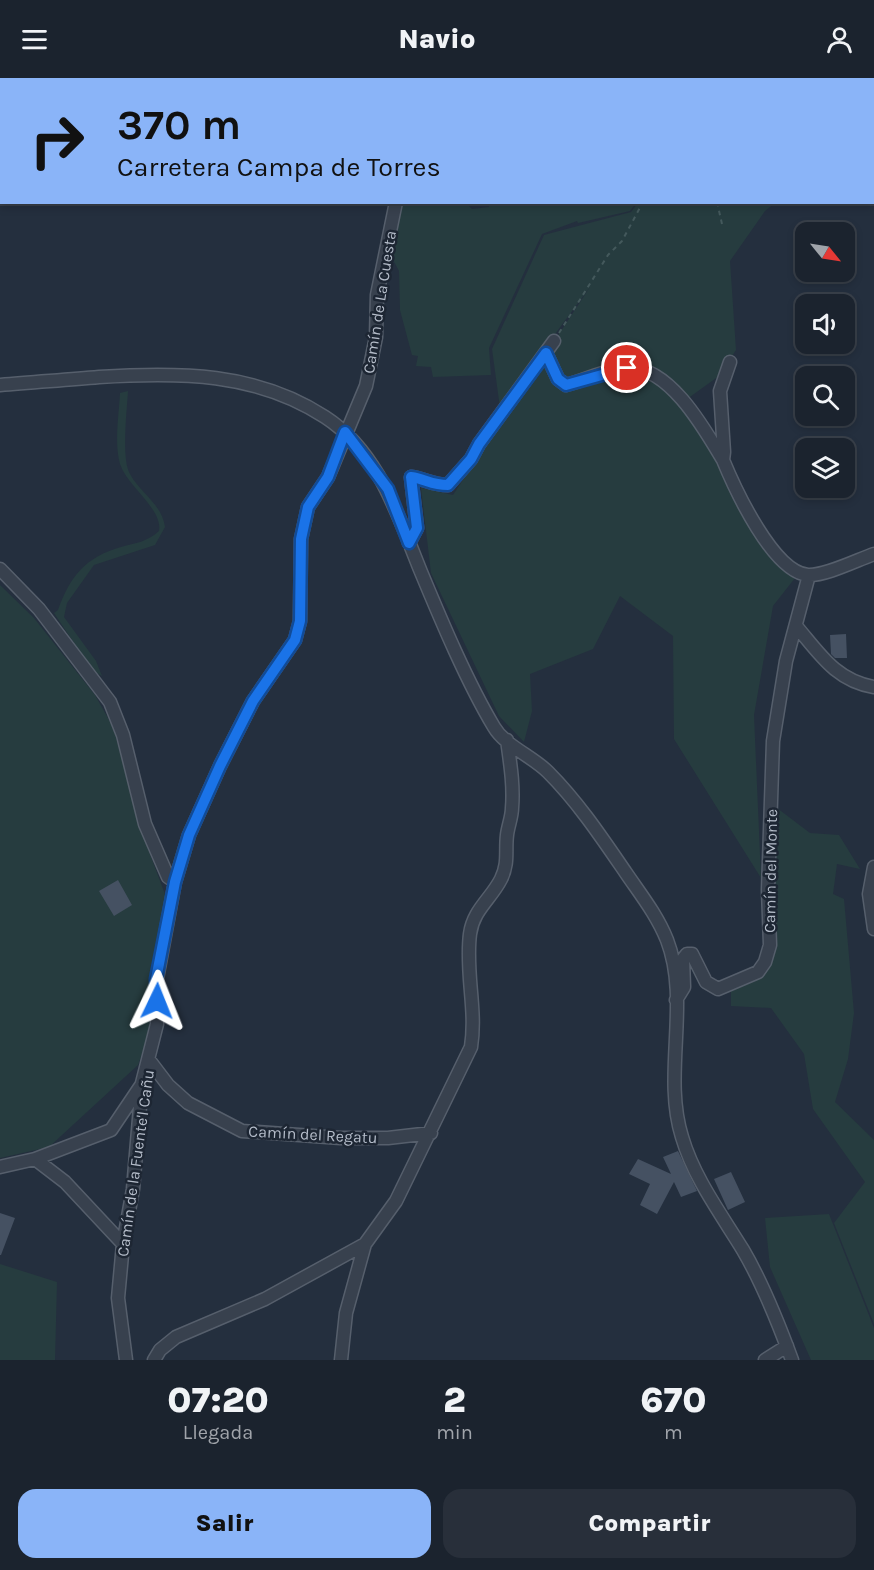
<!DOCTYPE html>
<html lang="es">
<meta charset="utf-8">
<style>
:root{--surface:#1b232e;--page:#282f3a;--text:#f1f3f6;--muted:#a0a4aa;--line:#39404a;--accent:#8ab4f8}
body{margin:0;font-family:Karla,sans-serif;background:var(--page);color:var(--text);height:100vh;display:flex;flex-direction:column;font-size:22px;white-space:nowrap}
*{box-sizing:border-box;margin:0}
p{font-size:20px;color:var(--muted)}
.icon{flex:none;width:33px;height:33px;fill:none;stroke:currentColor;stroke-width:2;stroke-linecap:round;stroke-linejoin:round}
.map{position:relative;height:1282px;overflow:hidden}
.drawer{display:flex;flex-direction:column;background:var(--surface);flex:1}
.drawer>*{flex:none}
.hud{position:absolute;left:0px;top:0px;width:874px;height:126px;box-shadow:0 3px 9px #0003,0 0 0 2px var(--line);background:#8ab4f8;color:#111;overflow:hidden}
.needle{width:39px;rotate:120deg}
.controls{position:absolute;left:795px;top:144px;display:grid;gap:12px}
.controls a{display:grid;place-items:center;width:60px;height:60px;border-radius:12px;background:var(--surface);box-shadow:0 3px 9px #0003,0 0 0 2px var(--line);font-size:30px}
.pin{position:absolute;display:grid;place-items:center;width:51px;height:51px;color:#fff;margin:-26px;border:3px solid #fff;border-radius:50%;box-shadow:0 2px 6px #0007}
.me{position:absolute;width:66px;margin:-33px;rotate:2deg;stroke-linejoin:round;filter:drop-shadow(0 0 4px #0008)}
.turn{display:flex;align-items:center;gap:21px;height:126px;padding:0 18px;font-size:27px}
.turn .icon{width:78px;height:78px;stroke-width:2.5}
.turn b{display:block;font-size:42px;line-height:51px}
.eta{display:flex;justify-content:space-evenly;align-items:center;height:102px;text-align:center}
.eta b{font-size:36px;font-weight:800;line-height:42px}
.button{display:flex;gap:12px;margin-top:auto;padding:12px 18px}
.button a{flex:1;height:69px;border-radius:18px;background:var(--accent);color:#111;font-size:24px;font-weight:800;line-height:69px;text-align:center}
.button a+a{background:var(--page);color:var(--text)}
header{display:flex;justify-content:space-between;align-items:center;height:78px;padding:0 18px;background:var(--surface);font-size:27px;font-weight:800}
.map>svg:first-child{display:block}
.green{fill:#263c3f}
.building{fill:#455162}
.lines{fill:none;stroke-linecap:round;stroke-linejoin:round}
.minor-casing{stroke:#565f6c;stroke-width:15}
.path{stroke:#44595c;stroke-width:2;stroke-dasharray:4.5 4.5;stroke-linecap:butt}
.minor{stroke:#38414e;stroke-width:12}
.route-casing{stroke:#114b97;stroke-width:15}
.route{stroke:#1a73e8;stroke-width:10}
.labels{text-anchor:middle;stroke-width:5;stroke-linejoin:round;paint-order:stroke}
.street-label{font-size:16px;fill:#b4bcc9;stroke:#1d2633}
</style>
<header><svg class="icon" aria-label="menu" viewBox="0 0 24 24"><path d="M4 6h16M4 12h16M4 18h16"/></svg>Navio<svg class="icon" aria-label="person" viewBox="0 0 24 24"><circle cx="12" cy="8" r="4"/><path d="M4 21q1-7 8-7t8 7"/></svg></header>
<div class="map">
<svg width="874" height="1282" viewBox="0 0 874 1282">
<rect width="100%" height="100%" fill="#242f3e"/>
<path class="green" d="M502,0H742L745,1H501Z
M489,124L636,125L630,133L578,145L577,143L542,156L489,270L491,297L433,299L431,289L416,288L418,278L412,277L400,232L399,193L391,178L402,128L406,125H466L472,131L489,129Z
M638,125H775L765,133L730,183L736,272L719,298L687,321L752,441L795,500L773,528L754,637L761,800L674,661L673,558L620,518L593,571L530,596L532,633L524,664L499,638L431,495L421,410L453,417L590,209L500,330L492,271L544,157L631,134Z
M128,313C127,332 121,381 130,396C140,415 162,426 165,449L155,467L94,487L67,525L64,539L96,583L102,598L92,592L54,535L58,532C70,498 86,479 121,469C136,465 147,464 159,453C163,431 127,408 120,386C114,365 119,336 120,315Z
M0,507L34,540L95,617L113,649L144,760L169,827L149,902L150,953L138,987L49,1069L0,1080Z
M777,730L810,755L839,757L860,791L837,786L833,816L844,821L854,935L848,981L835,1024L874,1062V1246L834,1145L865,1104L813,1031L804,976L771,930L731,928V913L756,903L774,871Z
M829,1136L874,1250V1282H811L770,1189L765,1140Z
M0,1186L57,1204L55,1282H0Z"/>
<path class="building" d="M846,556L847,580H835L831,576L830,557Z
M118,802L132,827L114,838L99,813Z
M678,1073L697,1113L681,1119L674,1104L657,1136L640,1127L650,1106L629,1096L638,1081L671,1096L663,1079Z
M731,1094L745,1124L728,1132L714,1101Z
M0,1135L15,1140L1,1177H0Z"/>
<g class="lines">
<g class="minor-casing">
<path id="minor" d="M430,2L431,0
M546,275L558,301L566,307C586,302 606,291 628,290C669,288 704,350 723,382
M730,284L720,313L724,374L723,382C735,411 773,494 808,497C825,498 857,482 874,476
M0,307C33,304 66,302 99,299C179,294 256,294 325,339C379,374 398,438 421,494C441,542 467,604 494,649C505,668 532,678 548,694C578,724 602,760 626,795C641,817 657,837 667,862C691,924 662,996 682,1059C694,1100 721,1136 743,1172C763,1206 778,1244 792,1282
M409,465L417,450L411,399C426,401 431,407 448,407L471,381L479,366L554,263
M0,491L39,531L110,624L123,657L145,746L168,799L175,804
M796,548C819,575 836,603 874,609
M874,789L869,816L874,851
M676,922L684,909L683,881L687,876H692L706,904L718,911L758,894L765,884L770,867L768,812L773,663L786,583L809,497
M149,982L168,1007L188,1025L242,1053L341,1060H388L431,1055
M35,1081L65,1104L123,1166
M0,1089L35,1081L111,1052L142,1006
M126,1282L118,1220L123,1166L133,1111L142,1005L157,946V901L175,804L189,757L220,688L253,623L295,562L300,543L301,461L308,429L328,399L366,308L376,259L377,217L396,124
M154,1282L160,1272L176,1259L265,1221L365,1166L396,1123L471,969C477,931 465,894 470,856C473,832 491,821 501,801C509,785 505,773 507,757C508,748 512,739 512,730C514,707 510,684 507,662
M341,1282L346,1235L365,1166
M765,1282L787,1268"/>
</g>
<path class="path" d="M823,2L824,0
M873,79L874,81
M717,124L722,146
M559,255L608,177L622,163L643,124"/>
<use href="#minor" class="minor"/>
</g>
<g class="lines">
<g class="route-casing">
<path id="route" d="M157,923L156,901L175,804L189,757L220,688L253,623L295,562L300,543L301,461L308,429L328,399L345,354L388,411L409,465L417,450L411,399C426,401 431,407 448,407L471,381L479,366L546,275L558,301L566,307L627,290"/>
</g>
<use href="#route" class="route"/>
</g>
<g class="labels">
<g class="street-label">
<text transform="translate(379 224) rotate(-81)" y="6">Camín de La Cuesta</text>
<text transform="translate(770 793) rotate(-89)" y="6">Camín del Monte</text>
<text transform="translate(313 1056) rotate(3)" y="6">Camín del Regatu</text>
<text transform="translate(135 1085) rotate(-82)" y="6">Camín de la Fuente'l Cañu</text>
</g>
</g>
</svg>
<div class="controls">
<a><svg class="needle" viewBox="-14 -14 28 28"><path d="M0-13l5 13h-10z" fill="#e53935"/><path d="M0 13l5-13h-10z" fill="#a0a4aa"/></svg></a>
<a><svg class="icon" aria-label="sound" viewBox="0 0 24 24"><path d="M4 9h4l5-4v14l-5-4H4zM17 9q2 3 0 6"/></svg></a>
<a><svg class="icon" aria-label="search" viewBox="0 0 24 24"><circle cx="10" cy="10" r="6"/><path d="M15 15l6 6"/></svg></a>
<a><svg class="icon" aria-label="layers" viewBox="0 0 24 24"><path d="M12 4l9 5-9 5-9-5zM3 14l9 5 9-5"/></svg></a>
</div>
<div class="pin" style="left:627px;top:290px;background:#d93025"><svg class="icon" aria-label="arrive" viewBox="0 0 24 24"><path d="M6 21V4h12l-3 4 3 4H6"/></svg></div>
<svg class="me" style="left:157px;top:923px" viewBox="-20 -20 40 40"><path d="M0-17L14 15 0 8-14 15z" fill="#1a73e8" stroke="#fff" stroke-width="4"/></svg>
<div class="hud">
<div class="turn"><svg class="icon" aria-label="right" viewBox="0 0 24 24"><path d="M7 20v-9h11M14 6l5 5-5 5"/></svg><div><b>370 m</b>Carretera Campa de Torres</div></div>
</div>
</div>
<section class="drawer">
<div class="eta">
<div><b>07:20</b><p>Llegada</p></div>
<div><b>2</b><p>min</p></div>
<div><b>670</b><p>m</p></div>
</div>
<div class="button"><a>Salir</a><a>Compartir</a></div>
</section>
